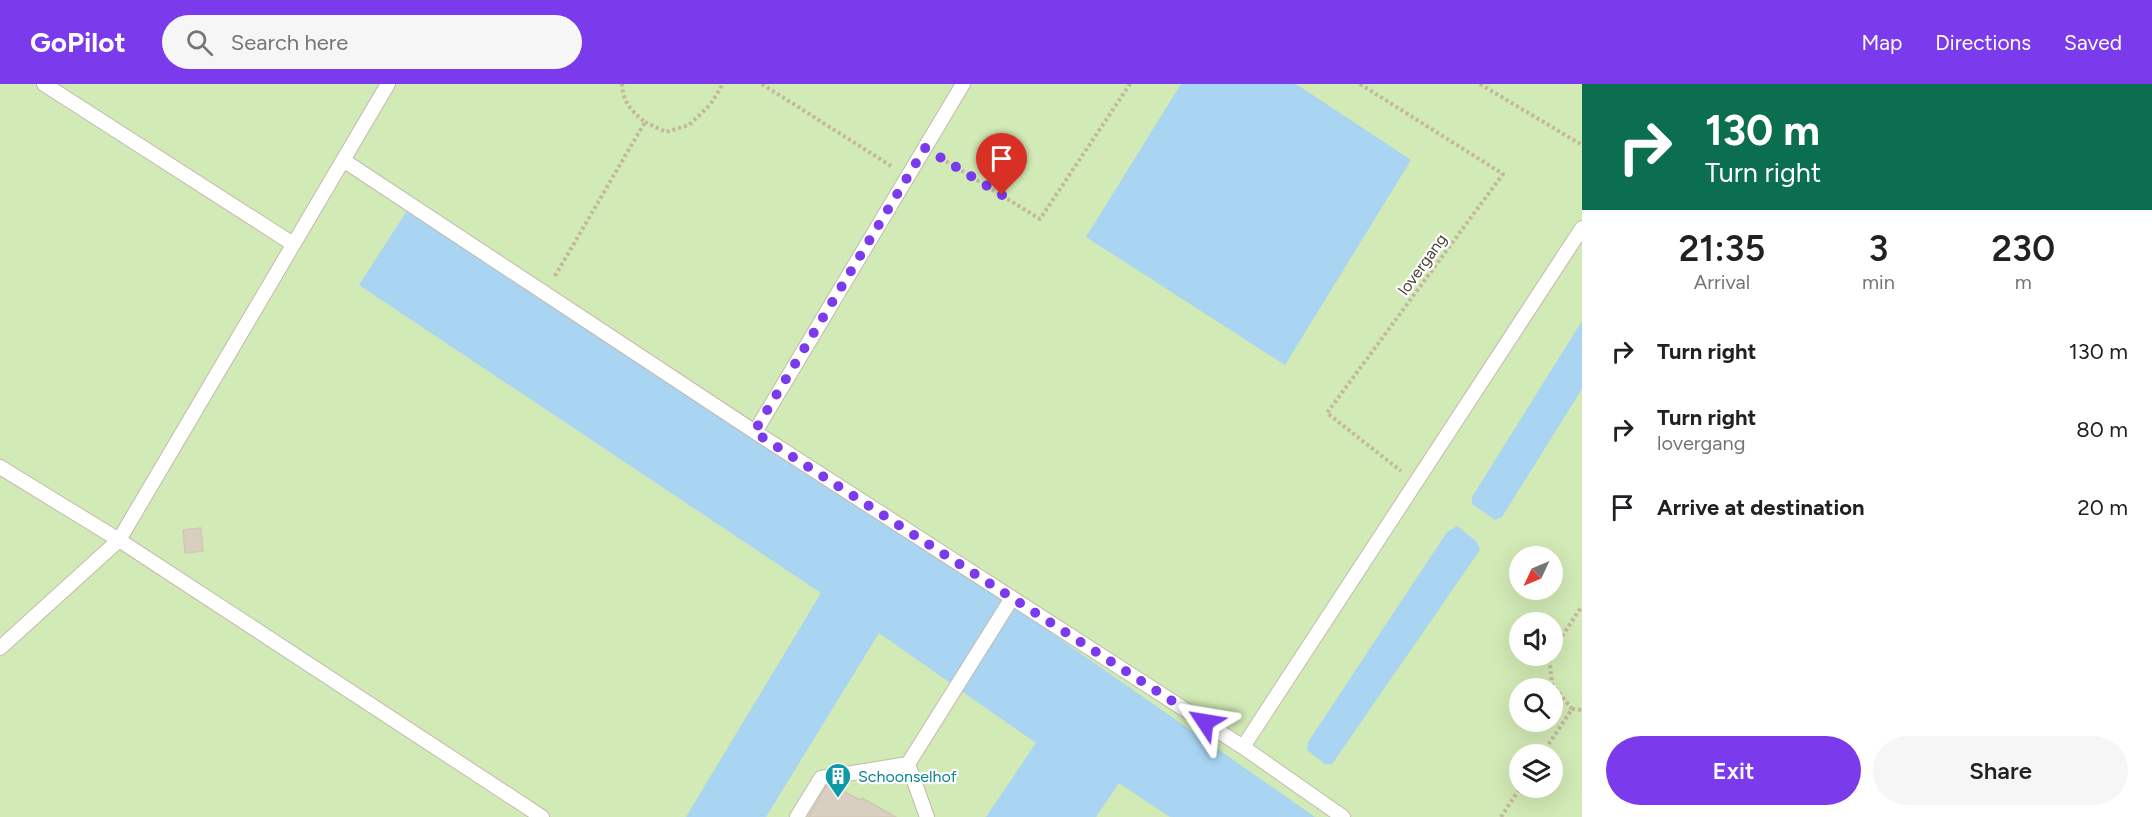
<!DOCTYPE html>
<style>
:root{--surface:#fff;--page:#f6f6f6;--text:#202124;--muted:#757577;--accent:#7c3aed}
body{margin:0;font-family:Figtree,sans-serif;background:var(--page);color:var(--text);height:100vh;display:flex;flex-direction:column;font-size:22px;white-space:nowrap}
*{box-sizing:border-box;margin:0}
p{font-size:20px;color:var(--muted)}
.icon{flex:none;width:33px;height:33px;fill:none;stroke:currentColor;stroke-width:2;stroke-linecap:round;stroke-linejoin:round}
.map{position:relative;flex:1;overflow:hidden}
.side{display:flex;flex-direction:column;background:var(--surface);width:570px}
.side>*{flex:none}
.top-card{background:#0b6e4f;color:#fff;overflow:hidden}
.needle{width:39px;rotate:226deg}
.buttons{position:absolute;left:1509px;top:462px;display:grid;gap:12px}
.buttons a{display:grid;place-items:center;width:54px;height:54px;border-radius:50%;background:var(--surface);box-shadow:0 6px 24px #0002;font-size:30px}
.pin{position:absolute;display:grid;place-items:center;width:51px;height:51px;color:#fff;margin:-62px -26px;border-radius:50% 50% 50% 0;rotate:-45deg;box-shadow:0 0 6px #0007}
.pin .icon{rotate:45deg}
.me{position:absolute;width:66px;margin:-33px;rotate:303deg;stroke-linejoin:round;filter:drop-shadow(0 0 4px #0008)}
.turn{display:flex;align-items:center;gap:21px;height:126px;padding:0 24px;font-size:27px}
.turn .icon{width:78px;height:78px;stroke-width:2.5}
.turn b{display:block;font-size:42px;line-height:51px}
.eta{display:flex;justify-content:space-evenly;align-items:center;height:102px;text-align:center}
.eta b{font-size:36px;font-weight:600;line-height:42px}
.primary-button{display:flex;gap:12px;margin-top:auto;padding:12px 24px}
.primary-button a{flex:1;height:69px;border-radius:36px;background:var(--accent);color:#fff;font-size:24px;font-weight:600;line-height:69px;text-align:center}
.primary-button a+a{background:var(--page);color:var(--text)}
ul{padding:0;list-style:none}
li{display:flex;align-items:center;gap:18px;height:78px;padding:0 24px}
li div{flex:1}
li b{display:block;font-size:22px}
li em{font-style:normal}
header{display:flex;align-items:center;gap:36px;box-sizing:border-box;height:84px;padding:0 30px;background:var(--accent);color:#fff}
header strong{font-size:28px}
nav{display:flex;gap:33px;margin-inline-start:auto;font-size:21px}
.search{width:420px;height:54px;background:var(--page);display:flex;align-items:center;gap:15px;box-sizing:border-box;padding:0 21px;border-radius:33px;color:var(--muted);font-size:22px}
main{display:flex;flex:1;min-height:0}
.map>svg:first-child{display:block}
.green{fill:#d2eab5;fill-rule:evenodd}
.water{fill:#a9d4f2}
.building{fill:#d8cfc1;stroke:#d3c7b4;stroke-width:1.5}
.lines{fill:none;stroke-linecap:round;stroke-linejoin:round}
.lane-casing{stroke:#c2bbae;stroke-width:16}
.path{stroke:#c4b79f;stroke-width:4;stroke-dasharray:3 3;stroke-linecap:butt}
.lane{stroke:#fff;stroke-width:14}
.route{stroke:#7c3aed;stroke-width:10;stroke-dasharray:0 18}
.labels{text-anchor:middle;stroke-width:4.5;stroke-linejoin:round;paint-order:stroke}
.street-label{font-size:16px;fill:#4b4439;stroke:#fff}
.culture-label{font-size:16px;fill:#0d838f;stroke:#fff;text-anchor:start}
</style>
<header>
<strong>GoPilot</strong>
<div class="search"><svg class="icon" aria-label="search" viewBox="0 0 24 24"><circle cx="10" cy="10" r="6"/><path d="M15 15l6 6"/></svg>Search here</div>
<nav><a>Map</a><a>Directions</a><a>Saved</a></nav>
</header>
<main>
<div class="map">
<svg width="1582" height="733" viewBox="0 0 1582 733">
<rect width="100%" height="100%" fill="#f6f3ec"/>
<path class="green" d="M0,0H1582V733H0ZM1520,472H1552V506H1520ZM1520,538H1552V572H1520ZM1520,604H1552V638H1520ZM1520,670H1552V704H1520Z"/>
<path class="water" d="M1181,0H1296L1411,76L1285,281L1086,153Z
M412,119L987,504L1315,733H1170L1119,699L1096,733H986L1036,659L879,549L766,733H686L821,509L359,201Z
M1582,237V305L1502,433L1495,436L1472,420V413Z
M1457,442L1477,458L1480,466L1332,680H1325L1307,666L1308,658L1447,448Z"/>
<path class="building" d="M201,444L203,467L185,469L183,446Z
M828,699L860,716L862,714L896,733H808Z"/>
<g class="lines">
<g class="lane-casing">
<path id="lane" d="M44,0L293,160
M343,76L755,348L1243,663
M755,348L963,0
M0,383L119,456L542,733
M0,564L119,456L388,0
M908,680L927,733
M797,733L821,694L908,680L1012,514
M1343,733L1243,663L1582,144"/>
</g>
<path class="path" d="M762,0L891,82
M1360,0L1503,90L1327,329L1401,387
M1480,0L1582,61
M645,38L666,48L689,41L710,21L723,0
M941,74L1040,135L1130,0
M555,192L645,38C631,27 623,18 622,0
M1552,567L1582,522
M1572,625L1582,626
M1542,670L1572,625L1552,600L1549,572
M1501,733L1520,704"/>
<use href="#lane" class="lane"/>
</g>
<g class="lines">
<path class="route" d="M1002,111L925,64L754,348L1205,638"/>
</g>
<defs>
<g id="building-pin" transform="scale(1.35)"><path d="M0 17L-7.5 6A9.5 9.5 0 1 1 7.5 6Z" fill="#0f9aa8" stroke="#fff"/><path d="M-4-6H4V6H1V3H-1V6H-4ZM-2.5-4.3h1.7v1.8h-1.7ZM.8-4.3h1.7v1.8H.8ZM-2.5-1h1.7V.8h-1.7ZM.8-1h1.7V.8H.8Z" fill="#fff"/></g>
</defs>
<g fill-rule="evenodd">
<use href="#building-pin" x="838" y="692"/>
</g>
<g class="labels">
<g class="street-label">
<text transform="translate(1422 180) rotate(-54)" y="6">lovergang</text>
</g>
<g class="culture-label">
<text x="858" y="698">Schoonselhof</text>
</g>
</g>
</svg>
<div class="buttons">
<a><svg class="needle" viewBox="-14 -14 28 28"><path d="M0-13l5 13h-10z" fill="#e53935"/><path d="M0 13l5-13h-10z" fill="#757577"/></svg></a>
<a><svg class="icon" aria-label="sound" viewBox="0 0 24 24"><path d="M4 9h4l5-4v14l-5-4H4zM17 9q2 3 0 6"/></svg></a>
<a><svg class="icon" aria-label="search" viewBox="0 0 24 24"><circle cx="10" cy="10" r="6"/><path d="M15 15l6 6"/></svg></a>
<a><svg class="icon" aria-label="layers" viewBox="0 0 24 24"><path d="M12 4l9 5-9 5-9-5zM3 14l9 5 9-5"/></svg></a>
</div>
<div class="pin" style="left:1002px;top:111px;background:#d93025"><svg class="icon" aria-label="arrive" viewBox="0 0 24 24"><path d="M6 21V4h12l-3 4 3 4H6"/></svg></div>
<svg class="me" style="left:1205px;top:638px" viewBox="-20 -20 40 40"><path d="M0-17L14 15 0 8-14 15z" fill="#7c3aed" stroke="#fff" stroke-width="4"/></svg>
</div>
<section class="side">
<div class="top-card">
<div class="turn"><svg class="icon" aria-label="right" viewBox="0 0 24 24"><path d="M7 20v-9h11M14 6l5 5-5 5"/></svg><div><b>130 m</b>Turn right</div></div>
</div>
<div class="eta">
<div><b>21:35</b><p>Arrival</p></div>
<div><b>3</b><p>min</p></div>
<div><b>230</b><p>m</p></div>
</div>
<ul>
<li><svg class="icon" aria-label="right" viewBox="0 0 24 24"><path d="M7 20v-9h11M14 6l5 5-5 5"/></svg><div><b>Turn right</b></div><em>130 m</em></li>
<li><svg class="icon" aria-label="right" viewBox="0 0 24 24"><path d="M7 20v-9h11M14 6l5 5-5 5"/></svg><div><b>Turn right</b><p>lovergang</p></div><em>80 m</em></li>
<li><svg class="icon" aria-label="arrive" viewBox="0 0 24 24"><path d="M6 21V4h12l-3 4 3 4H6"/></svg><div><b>Arrive at destination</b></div><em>20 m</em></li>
</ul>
<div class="primary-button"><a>Exit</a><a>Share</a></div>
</section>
</main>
